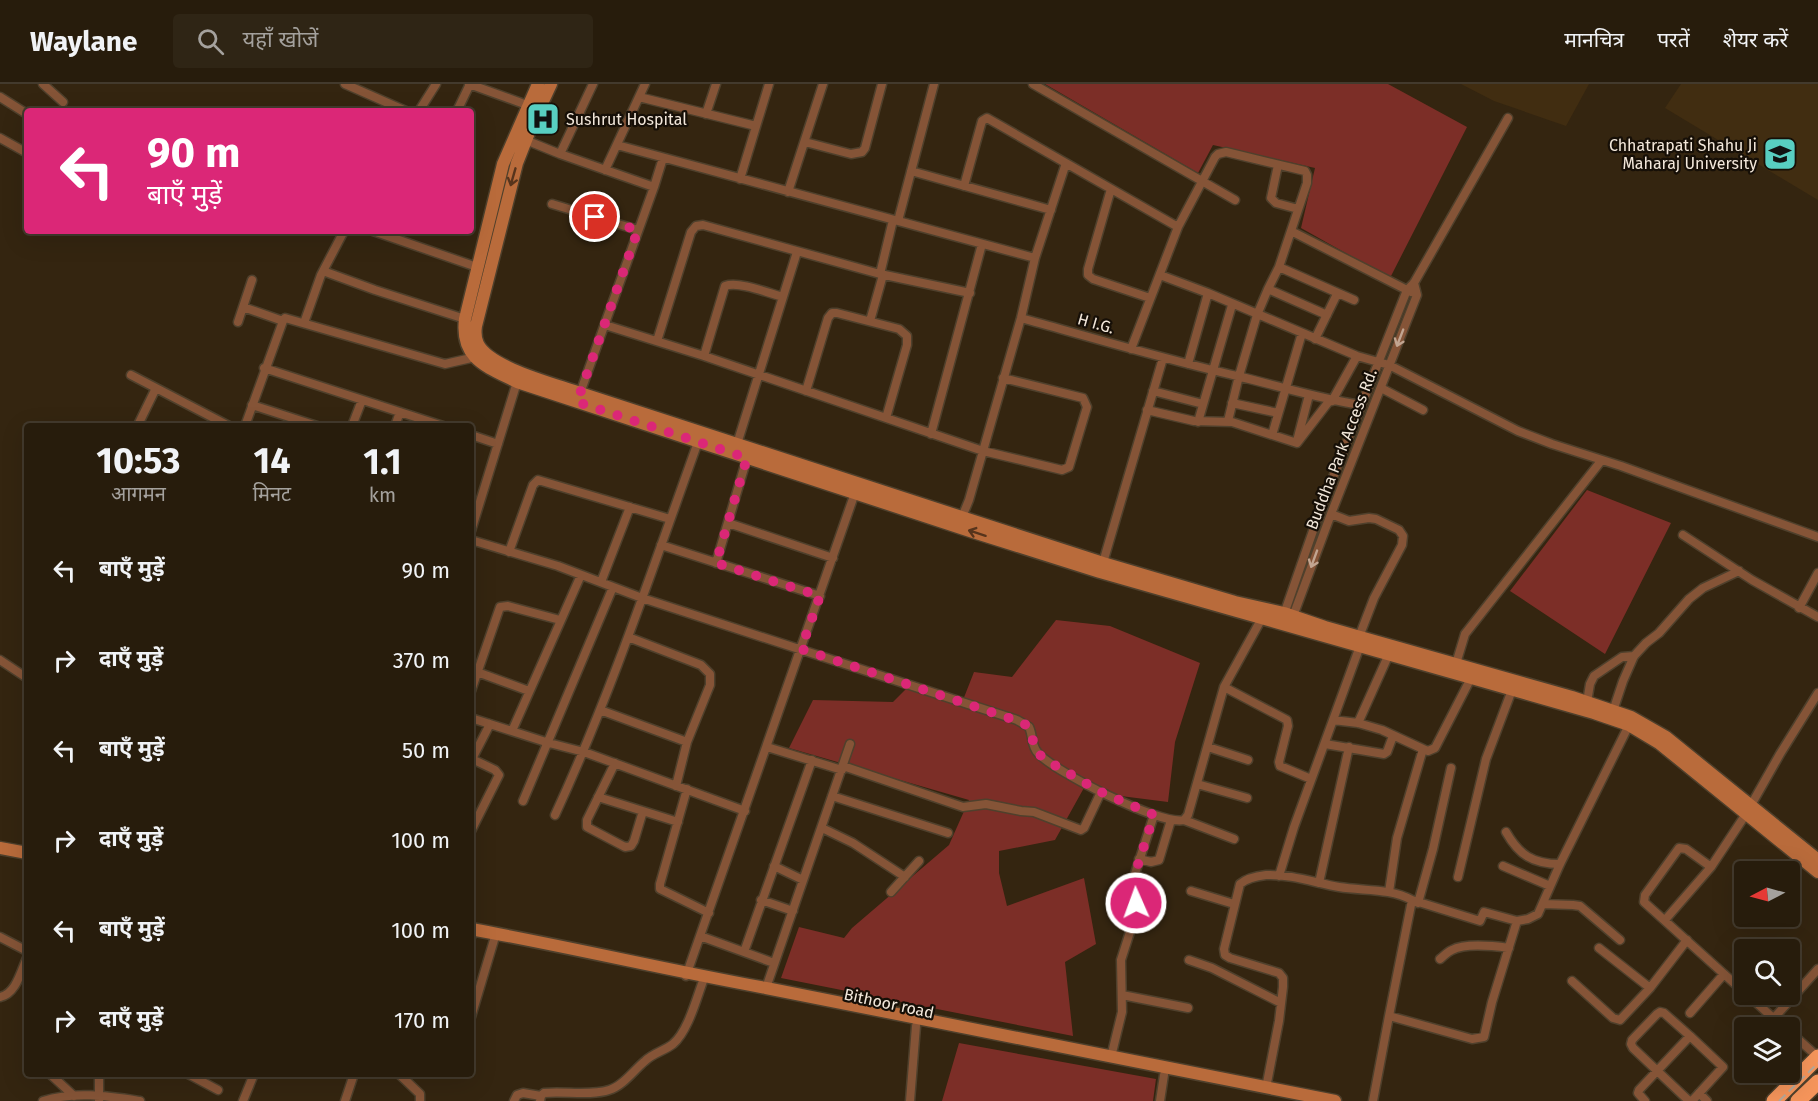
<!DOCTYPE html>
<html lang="hi">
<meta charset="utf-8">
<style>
:root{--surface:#271c0c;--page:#2f2515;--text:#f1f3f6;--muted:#a4a19d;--line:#433a2d}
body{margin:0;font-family:"Fira Sans","Noto Sans Devanagari",sans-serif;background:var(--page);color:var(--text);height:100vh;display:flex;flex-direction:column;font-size:22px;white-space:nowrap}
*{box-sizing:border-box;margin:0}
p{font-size:20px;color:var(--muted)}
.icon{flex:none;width:33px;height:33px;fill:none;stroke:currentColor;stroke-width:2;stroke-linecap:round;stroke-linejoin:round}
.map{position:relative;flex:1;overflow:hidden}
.panel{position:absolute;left:24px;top:339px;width:450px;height:654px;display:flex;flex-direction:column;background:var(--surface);border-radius:6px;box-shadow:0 6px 24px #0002,0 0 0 2px var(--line)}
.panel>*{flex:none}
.banner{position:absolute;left:24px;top:24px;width:450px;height:126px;border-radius:6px;box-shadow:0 6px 24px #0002,0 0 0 2px var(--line);background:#db2777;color:#fff;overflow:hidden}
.needle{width:39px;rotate:264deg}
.buttons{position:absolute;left:1734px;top:777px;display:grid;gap:12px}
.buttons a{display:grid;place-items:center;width:66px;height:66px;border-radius:6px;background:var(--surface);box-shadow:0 6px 24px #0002,0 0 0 2px var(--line);font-size:30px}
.pin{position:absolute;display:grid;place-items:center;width:51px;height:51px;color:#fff;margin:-26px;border:3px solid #fff;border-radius:50%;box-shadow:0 2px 6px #0007}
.me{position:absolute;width:66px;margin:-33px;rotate:358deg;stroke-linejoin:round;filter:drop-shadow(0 0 4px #0008)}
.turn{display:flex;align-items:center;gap:21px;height:126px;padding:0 24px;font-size:27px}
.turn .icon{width:78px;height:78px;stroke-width:2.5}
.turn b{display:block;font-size:42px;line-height:51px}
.eta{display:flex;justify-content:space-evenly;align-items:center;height:102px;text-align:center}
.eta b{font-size:36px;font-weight:700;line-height:42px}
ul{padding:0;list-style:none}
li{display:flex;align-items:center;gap:18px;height:90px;padding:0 24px}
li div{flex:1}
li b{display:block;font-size:22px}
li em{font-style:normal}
header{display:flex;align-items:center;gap:36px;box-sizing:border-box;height:84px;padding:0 30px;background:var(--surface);border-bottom:2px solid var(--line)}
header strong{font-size:28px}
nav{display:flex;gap:33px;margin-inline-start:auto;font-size:21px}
.search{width:420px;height:54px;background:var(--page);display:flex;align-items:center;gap:15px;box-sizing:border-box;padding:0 21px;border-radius:6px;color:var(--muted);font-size:22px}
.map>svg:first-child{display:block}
.built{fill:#412d11}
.green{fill:#7c2e27}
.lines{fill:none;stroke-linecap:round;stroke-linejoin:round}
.street-casing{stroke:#4f402c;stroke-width:11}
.secondary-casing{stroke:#4f402c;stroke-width:15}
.highway-casing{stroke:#4f402c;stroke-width:18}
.street{stroke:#855437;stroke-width:8}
.secondary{stroke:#b96b3b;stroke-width:12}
.highway{stroke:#f6955b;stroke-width:15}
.rail{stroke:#b5a899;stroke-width:2;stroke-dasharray:9 4.5;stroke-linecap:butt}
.oneway{stroke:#57341c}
.oneway2{stroke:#c2a591}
.route{stroke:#db2777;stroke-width:10;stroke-dasharray:0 18}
.labels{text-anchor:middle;stroke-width:4.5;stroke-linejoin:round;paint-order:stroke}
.poi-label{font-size:16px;fill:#f3e8db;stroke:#160f07;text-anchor:start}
.street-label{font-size:16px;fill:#f3e8db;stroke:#160f07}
</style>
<header>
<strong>Waylane</strong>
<div class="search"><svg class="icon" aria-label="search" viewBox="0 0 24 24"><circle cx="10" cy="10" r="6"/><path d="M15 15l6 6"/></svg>यहाँ खोजें</div>
<nav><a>मानचित्र</a><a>परतें</a><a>शेयर करें</a></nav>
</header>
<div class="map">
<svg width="1818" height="1017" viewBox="0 0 1818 1017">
<rect width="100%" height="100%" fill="#342510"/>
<path class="built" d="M1461,0H1589L1566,42L1494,17Z
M1681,0H1818V116L1665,24Z"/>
<path class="green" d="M1045,0H1388L1467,43L1390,194L1301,144L1315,84L1213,61L1198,89Z
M1587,406L1671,439L1605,570L1510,507Z
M1056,536L1110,542L1200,579L1175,658L1168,718L1105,710L1085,702L1055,756L999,767V789L1007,822L1084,794L1096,860L1065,878L1073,952L781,894L799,843L844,854L852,844L949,761L969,716L789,664L813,616L893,618L910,601L963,616L974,588L1012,593Z
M959,959L1156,995L1153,1017H942Z"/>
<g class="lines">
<g class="street-casing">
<path id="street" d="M43,0L63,18
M345,0L406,27
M469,0L527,21
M1033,0L1235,116
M0,13L27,30
M639,13L756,42
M419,27L436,0
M457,27L470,0
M706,30L716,0
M0,54L27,69
M523,55L560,70L654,103L579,312
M805,58L851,70L862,68L865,64L882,0
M617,61L1035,174
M560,70L593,0
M1278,81L1271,114L1276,119L1298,125
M605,86L645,0
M911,87L1051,126
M740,95L769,0
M964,102L982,37L987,34L1178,143
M654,103L663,74
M1111,105L1088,185V191L1093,195L1150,214
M788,108L823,0
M552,120L638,146
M898,137L934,0
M373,147L477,183
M1291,147L1411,208
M1279,183L1354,216
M323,187L375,206L465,235
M880,190L893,136
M1160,191L1208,209L1357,272L1389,281L1518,347L1552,360L1621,382L1818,453
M1268,205L1327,231
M243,223L283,237
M1021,234C1093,254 1164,275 1237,292C1279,302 1319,315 1361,321
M870,237L883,191
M238,238L252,196
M304,239L321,191L344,147
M605,241L704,272L983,367L1062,386L1069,383L1087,323L1083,314L1003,294
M1315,255L1337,210
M657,257L691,148L696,142L703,141L880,190L970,209
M1131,265L1178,143L1215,73L1218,70L1226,68L1305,87L1307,91V99L1279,183L1268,205L1257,231L1239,292L1228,337
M704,272L725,202C739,197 768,209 783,213
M1188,280L1208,209
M264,284L443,342
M131,291L229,342
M1381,304L1423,326
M806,307L828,234L832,229H837L899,245L907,252V261L886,334
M1153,307L1203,320
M1332,317L1357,272
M1232,319L1278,329
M252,321L317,342
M1147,326L1194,337L1232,338L1297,359L1330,316
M1198,338L1232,221
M138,341L156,304
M245,342L283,237L285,234L445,280L480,272
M352,342L362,316
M395,342L400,328
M931,350L982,160
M471,351L498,360
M1272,351L1302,249
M1297,357L1309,311
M737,360L797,168
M1331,430L1349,437L1369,434L1376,435L1399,446L1403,452L1402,461L1374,514L1359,553
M960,438L969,416L1021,234L1035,174L1066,79
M728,439L833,474
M471,447L517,298
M1683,451L1752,496L1818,533
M471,456L558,482L642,514L1017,636L1029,643C1033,651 1031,662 1038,669C1053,687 1161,742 1184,736L1188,731L1224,603L1262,534
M661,461L820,512
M509,468L533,401L538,396L670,435
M716,479L747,374
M1102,482L1163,274
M601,498L630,423
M1799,524L1818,489
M1283,533L1322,421L1407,206L1414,199L1508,34
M1292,535L1331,430L1417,211L1414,199
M628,553L701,581L710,590V601L687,658L676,702
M0,576L27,594
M1455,583L1465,550L1601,377
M477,588L529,607
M1224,603L1287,636L1288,642L1279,678L1280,682L1311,695
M471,607L500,523L508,522L560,536
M1587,618L1590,600L1594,592L1622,573L1634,572
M600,626L687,658
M1613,627L1623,597L1634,572L1646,559L1659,549L1689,515L1703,504L1739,487
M471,634L549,659L584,668L745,727
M1333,636L1358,639L1382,646L1423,665L1397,754L1389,808
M1358,639L1389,570
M512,647L581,491
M1325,660L1384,670L1387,668L1393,652
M767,663L842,686
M1208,663L1248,676
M1423,665L1428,667L1435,664L1471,594
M471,677L490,640
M615,679L587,736V743L625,763L631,762L634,757L643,727
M843,682L963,723L986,720L1021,727L1034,728L1081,746L1084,744L1101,708
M1197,700L1247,714
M687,705L660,800V805L709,829
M832,712L948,749
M598,713L678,738
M523,717L613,503
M555,731C611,610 653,483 698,358
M1184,736L1234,755
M822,744L853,759L905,793
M471,747L499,691L495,686L472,675
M1506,748C1519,771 1533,780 1560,780
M1139,775L1151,778L1159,776L1171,736
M774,782L803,796
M1503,782L1550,802
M1711,783L1686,765L1679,764L1645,811L1644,818L1744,908
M1279,792L1294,743L1360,562
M1458,793L1486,675L1512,606
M1319,799L1349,663
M1191,807L1234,820
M891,808L919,777
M761,816L793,827
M1418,819L1433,765L1451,684
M1543,820L1573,821L1580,822L1620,856
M1665,836L1711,783L1746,730L1780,670L1818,609
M700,852L774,879
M0,853L27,867
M471,853L472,851
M1599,864L1650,904
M744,868L812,676
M1440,875C1444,872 1447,868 1452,866C1465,859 1494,862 1509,864
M1189,876L1212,884L1281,919
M686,892L856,406
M1572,897L1613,934L1620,936L1650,904L1687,856
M766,904L850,660
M1747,910L1784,944
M1122,911L1188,924
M0,913C16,910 21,887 27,874
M1690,929L1724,890
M1389,932L1412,816L1480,837L1484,828L1517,837L1528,835L1538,830L1560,780L1629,641
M471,933L494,856
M1765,944L1818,885
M1790,948L1818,973
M1743,965L1744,964
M1111,973L1122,928L1121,876L1137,826L1131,810L1132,799L1154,731
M50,990L74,1012
M99,990V1017
M188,990L218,1006
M399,990L420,1010V1017
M1266,1004L1279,937L1283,903V894L1279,889L1230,874L1225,871L1224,865L1240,800C1247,794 1257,792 1266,791C1290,790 1316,799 1339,803C1364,807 1390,804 1412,816
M1699,1009L1707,1017
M43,1017C75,1007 107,1012 140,1017
M243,1017L254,990
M345,1017L354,990
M514,1017L517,1011L523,1009L541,1012
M540,1017L541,1012L544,1009C564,1007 591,1012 609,1006C623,1002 634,986 645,977C653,969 664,967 673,960C688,947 696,916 703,897
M910,1017L916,942
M1160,1017L1164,991
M1373,1017L1389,932L1472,955L1484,953L1492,918L1517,837
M1645,1017L1638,1009L1639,1006L1690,952L1723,983L1692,1017
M1689,1017L1633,964L1631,960L1632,956L1657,930L1660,928L1664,929L1690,952"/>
</g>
<g class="secondary-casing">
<path id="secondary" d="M538,0L503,80L465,235C460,275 487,283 517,298L973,448L1100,488L1594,629L1629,641L1659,659L1818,788
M551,0L532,41L517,79L476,242C475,249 475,254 478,260C490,284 555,300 580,309L1103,479L1235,518L1284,529L1325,543L1572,613L1631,633L1666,653L1818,776
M0,764L27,769
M471,845C570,863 667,886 766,904L1335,1017"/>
</g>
<g class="highway-casing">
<path id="highway" d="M1774,1017L1818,973
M1798,1017L1818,998"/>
</g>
<use href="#street" class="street"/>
<use href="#secondary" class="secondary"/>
<use href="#highway" class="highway"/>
<path class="rail" d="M1779,1017L1818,979"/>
</g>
<defs><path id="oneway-shaft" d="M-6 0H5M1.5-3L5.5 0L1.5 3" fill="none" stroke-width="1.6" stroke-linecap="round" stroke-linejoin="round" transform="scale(1.5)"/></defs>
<g class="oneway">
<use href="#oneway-shaft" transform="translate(513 93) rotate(106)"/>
<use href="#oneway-shaft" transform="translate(977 449) rotate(-162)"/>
</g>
<g class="oneway2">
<use href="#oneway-shaft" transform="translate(1400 254) rotate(111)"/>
<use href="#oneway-shaft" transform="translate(1314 475) rotate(110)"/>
</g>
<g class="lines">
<path class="route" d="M595,133L638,146L577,318L747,374L716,479L820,512L801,565L1024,639L1031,648L1035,666L1044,675L1101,708L1154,731L1132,799L1131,810L1136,819"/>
</g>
<defs>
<g id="hospital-square" transform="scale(1.725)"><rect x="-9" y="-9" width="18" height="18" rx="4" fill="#58cec1" stroke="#160f07"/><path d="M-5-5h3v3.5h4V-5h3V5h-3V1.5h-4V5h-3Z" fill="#111"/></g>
<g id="university-square" transform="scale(1.725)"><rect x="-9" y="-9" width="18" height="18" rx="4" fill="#58cec1" stroke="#160f07"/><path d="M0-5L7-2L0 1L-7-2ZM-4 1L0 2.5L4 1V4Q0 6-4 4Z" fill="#111"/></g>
</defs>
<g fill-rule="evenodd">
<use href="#hospital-square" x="543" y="35"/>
<use href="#university-square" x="1780" y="70"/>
</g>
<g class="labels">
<g class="poi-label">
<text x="566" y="41">Sushrut Hospital</text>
<text x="1757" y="67" text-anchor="end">Chhatrapati Shahu Ji<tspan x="1757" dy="18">Maharaj University</tspan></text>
</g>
<g class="street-label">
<text transform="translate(1096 239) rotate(16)" y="6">H I.G.</text>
<text transform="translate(1341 365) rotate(-69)" y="6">Buddha Park Access Rd.</text>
<text transform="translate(889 919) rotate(12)" y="6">Bithoor road</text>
</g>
</g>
</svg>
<div class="buttons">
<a><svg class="needle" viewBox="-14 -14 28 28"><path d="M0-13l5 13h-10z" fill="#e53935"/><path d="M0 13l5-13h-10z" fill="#a4a19d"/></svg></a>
<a><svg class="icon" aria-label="search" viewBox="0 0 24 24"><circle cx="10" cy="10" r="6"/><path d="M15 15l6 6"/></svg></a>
<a><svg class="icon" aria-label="layers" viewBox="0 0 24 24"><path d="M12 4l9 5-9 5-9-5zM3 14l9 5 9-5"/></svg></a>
</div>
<div class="pin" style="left:595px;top:133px;background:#d93025"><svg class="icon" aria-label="arrive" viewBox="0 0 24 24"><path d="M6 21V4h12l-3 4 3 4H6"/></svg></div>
<svg class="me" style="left:1136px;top:819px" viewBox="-20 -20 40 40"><circle r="17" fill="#db2777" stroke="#fff" stroke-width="3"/><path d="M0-11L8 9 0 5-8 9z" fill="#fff"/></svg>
<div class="banner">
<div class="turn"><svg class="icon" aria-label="left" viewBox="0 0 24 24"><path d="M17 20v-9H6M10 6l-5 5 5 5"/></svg><div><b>90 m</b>बाएँ मुड़ें</div></div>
</div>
<section class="panel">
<div class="eta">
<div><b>10:53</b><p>आगमन</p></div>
<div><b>14</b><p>मिनट</p></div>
<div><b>1.1</b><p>km</p></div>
</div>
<ul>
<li><svg class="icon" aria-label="left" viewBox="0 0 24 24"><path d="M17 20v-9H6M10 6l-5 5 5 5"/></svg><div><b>बाएँ मुड़ें</b></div><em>90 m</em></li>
<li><svg class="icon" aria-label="right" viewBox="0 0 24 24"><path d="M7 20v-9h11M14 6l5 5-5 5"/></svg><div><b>दाएँ मुड़ें</b></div><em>370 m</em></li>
<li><svg class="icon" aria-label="left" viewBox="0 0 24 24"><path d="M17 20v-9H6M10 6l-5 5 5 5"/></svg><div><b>बाएँ मुड़ें</b></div><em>50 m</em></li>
<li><svg class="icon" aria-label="right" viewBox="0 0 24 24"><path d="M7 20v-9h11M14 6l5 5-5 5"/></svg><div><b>दाएँ मुड़ें</b></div><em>100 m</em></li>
<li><svg class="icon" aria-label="left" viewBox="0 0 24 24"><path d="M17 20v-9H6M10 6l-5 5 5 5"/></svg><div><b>बाएँ मुड़ें</b></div><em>100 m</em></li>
<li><svg class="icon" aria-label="right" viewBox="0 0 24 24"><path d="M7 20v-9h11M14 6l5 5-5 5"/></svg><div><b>दाएँ मुड़ें</b></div><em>170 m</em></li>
</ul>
</section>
</div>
